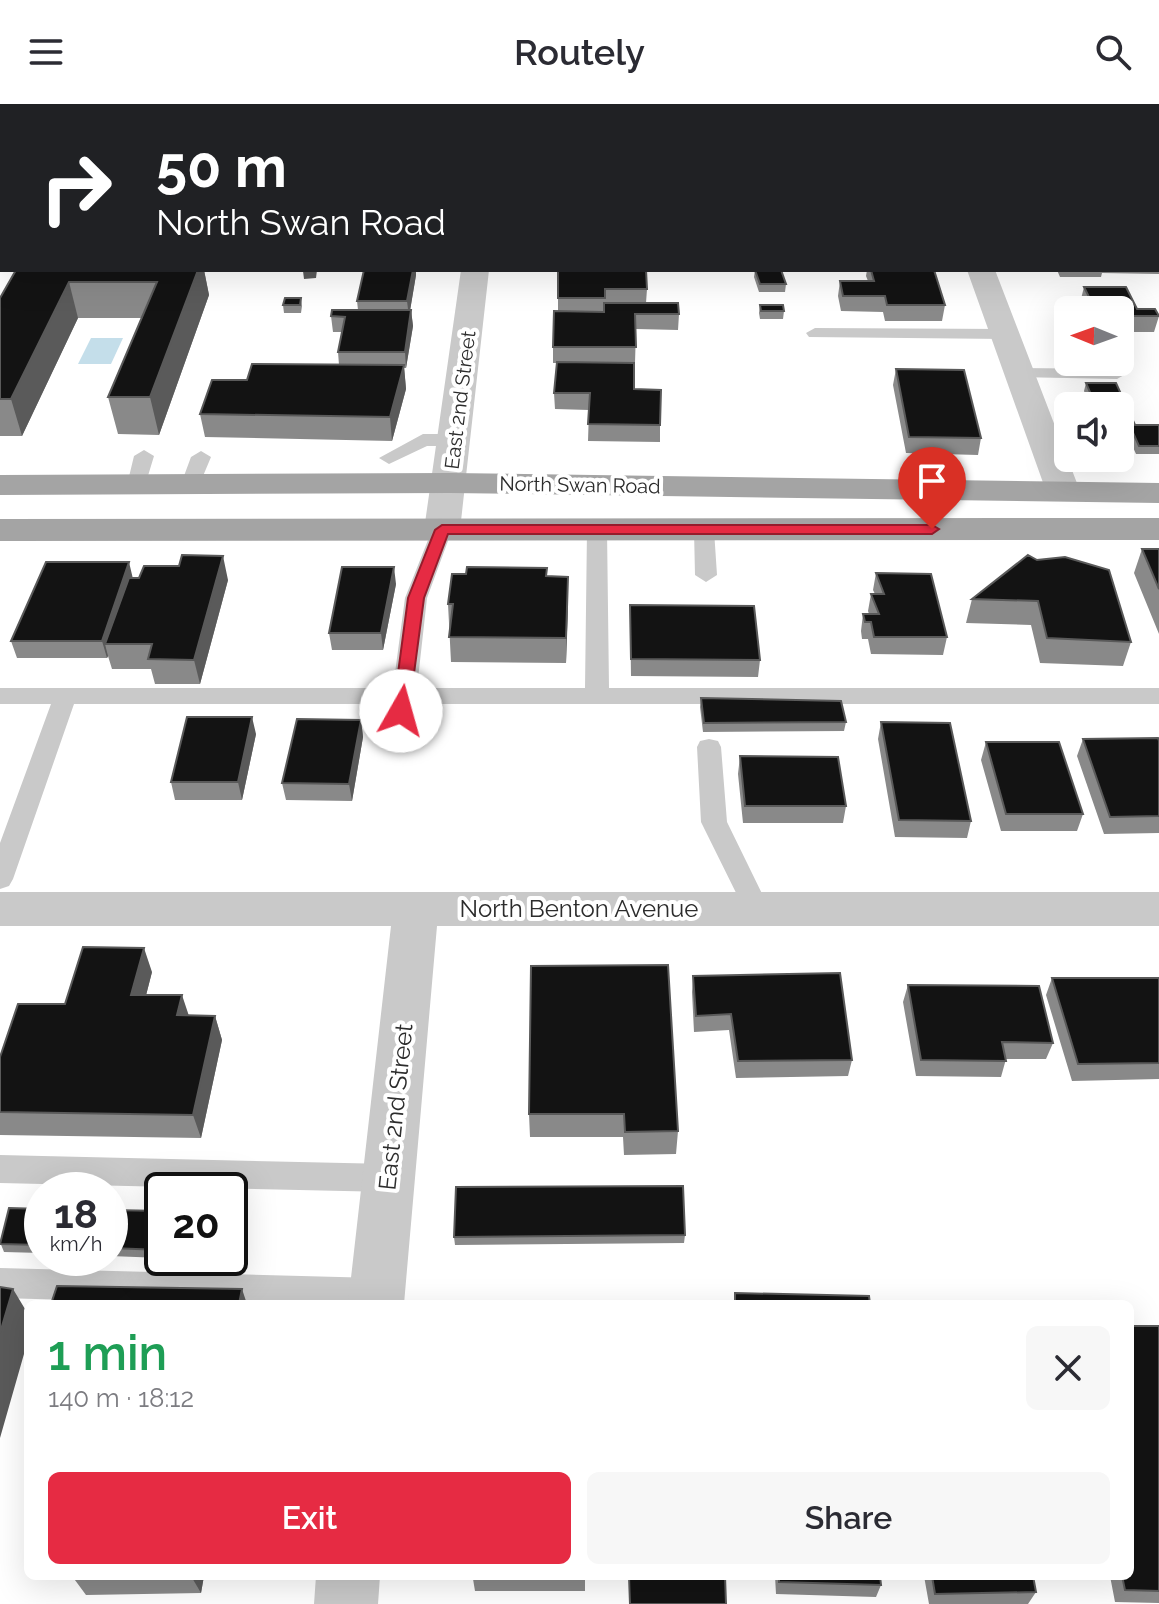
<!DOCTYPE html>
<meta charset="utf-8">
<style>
:root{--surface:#fff;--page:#f7f7f7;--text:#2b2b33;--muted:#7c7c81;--accent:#e62b43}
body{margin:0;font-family:Raleway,sans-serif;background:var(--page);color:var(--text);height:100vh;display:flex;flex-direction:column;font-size:30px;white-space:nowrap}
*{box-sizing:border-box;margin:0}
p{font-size:26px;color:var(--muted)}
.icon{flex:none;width:44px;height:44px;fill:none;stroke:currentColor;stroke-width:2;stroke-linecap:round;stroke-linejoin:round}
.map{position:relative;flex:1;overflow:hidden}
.panel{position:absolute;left:24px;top:1196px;width:1110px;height:280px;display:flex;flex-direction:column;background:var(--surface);border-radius:12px;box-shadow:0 8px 32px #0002}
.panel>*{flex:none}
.guide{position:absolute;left:0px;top:0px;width:1160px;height:168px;box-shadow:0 8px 32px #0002;background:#202124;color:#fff;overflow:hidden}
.needle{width:52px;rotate:271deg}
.buttons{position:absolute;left:1054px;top:192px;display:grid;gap:16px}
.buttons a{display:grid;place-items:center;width:80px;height:80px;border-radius:12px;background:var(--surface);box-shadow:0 8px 32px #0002;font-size:40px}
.speed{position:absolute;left:24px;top:1068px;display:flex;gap:16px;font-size:40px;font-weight:700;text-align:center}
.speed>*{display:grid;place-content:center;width:104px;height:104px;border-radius:50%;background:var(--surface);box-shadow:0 8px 32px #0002;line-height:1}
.speed small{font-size:20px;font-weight:400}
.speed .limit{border:4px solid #111;border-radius:12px;background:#fff;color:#111}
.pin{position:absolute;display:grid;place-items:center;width:68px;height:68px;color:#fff;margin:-82px -34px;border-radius:50% 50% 50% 0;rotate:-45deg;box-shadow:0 0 8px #0007}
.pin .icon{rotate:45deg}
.me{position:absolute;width:88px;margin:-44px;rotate:7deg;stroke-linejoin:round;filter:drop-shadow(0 0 6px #0008)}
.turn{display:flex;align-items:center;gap:28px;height:168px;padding:0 24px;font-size:36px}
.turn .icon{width:104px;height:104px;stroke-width:2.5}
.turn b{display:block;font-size:56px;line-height:68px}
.round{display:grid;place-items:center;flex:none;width:84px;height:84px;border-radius:12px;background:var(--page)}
.summary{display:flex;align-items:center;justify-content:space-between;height:136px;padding:0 24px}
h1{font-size:48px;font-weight:600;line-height:60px;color:#1e9e55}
.primary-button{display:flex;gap:16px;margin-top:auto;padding:16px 24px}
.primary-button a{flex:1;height:92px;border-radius:12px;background:var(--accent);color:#fff;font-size:32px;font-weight:600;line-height:92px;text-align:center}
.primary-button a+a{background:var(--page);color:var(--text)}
header{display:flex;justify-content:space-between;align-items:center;height:104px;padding:0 24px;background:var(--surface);font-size:36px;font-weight:600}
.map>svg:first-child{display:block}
.water{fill:#c4deea}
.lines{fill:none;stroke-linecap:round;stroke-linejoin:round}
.service{fill:#c9c9c9;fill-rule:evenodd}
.minor{fill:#c9c9c9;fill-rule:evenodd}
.primary{fill:#a4a4a4;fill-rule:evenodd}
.wall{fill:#898989}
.shaded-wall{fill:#5a5a5a}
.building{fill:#131313;stroke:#5a5a5a;stroke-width:2}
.route{fill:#e62b43;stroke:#961c2c;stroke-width:2}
.labels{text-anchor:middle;stroke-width:8;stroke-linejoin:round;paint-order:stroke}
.far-street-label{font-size:20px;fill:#2c2c2c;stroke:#fff}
.street-label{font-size:24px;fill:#2c2c2c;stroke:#fff}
</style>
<header><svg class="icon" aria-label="menu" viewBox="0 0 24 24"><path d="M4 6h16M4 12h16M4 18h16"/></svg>Routely<svg class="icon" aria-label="search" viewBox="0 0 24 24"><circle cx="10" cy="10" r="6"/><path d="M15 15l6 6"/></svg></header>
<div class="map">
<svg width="1159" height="1500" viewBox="0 0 1159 1500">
<rect width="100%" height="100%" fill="#fff"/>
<path class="water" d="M91,234H123L111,260H78Z"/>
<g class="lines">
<path class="service" d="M717,0H731V2H717Z
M815,224L1005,225L1014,230L1005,235L809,233L806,229Z
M1020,264L1117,265L1126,270L1117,275L1014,273L1011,269L1014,265Z
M423,330H456L466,336L456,342H427L389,360L379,354Z
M144,346L154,352L144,385H130L127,381L134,352Z
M201,347L211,353L198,384H184L181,380L191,353Z
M442,420L452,426L427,494L417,584H585L587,426L597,420L607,426L609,584H1159V600H415L408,630H392L388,624L391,600H74L13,775L9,782L0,785V739L51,600H0V584H393L405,494L432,426Z
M704,420L714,426L717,471L706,478L695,471L694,426Z
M709,635L718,637L721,643L727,718L769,804L765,811L756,814L747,811L701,718L697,643L700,637Z
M0,1051L389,1060L400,1064L405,1074L400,1084L389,1088L0,1079Z
M0,1164L377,1174L389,1178L394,1189L388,1200H214L0,1194Z"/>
<path class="minor" d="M75,0H99L74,2Z
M483,0H507L482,2Z
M908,0H932V2H908Z
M0,133H2L0,152Z
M461,166H489L460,426L454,433L442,437L430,433L424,426Z
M967,166H995L1080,387L1075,394L1063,397L1051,394L1046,387Z
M0,788H1159V822H437L404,1200H348L391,822H0Z
M316,1472H380L378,1500H314Z"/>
<path class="primary" d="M450,369L1159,379V399L450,389L0,391V371Z
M1159,414V436L0,437V415Z"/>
</g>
<path class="wall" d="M0,0H20L18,2H2L0,35Z
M155,0H272L271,2H155Z
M377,0H444L443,2H377Z
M574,0H623V2H574Z
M806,0H861V2H806Z
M993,0H1047V2H994Z
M1158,144L1159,170L1102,169L1101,173H1060L1057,166H1158Z
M16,166H204L209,191L159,331L118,330L108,293L142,214H78L22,332H0V194Z
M364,166H416V171L410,206H411L413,222L406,264H404L406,285L392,337L205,333L200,310L247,276L339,261L338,248L342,228H333L331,212L358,206L357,197Z
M558,166L647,185L646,199L679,210L678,226L636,225L635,259H633L634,285L660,321V338L588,337L589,306L555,305L554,289L557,259H553V243L558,207Z
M755,166L786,180L785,188H759L754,173Z
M867,166H934L945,201L942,217H885L883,208L841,207L838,192L840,177H868L866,172Z
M1084,183L1137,205L1159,212L1154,228H1120V206H1084L1080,199Z
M301,194L302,202L301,209H284L283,201Z
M760,201L784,207L783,215H760L759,209Z
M896,265L981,334L978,351L906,349L893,281Z
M1086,279H1116L1135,321H1159V350H1136L1127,330H1120V302H1090L1084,287Z
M1142,445H1159V530L1134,469Z
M1028,451L1131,538L1123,562L1040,559L1031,521L966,519L972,495Z
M876,469L947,533L943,551L871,550L868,535H862L861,527L863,510H869L868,507L871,490H875L873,486Z
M547,472L568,497L566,559L451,558L448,500Z
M133,474L228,476L200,580H155L151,565H112L108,552L107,554H17L11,537Z
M396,480L383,546H332L329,529Z
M630,501L760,556L758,573L631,572Z
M701,594L846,618L844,627L703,628L700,603Z
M361,616L363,633L352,697L286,696L282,679Z
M881,618L971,717L967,734L895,733L878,635Z
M256,630L242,696H175L171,678Z
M1083,635L1159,637V729L1104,730L1077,652Z
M986,638L1083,710L1077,727H1001L981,656Z
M740,652L846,702L843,719H743L738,670Z
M531,862L678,1027L676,1050L624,1051L623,1033H530L529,1010Z
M152,868L146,891L189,912H215L222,936L201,1034L0,1031V953L65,900Z
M693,872L852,956L848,972L736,974L729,926L694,928L692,888Z
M1052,874H1159V975L1072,977L1046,891Z
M908,881L1053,939L1046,955H1006L1001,973L916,972L903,898Z
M42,1105V1149L4,1148L0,1138Z
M110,1106L162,1107V1154L110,1152Z
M685,1131L684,1139L455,1141L454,1133Z
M166,1154H225L224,1156Z
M1159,1222V1499L1115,1498L1110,1472H1130Z
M72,1472H204L201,1489L86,1491Z
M585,1472V1487H475L473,1475Z
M775,1472H880L881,1481L876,1493L776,1490Z
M924,1472H1033L1036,1488L1028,1500H929Z"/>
<path class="shaded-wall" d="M2,12V32L0,35V15Z
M198,166H204L209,191L159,331L150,293Z
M317,166L316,174L304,175L303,167Z
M413,166H416V171L409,213L407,197Z
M69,178L78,214L22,332L11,295Z
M411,206L413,222L406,264L405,248Z
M404,261L406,285L392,337L390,313Z
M223,452L228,476L200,580L194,556Z
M129,458L133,475L105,540L108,552L107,554L102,537Z
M394,463L396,480L383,546L381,529Z
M568,473V497L566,559V534Z
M252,613L256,630L242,696L238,678Z
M361,616L363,633L352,697L349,680Z
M144,844L152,868L140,915L131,891Z
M182,891L190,915L177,911Z
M215,912L222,936L201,1034L193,1011Z
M13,1185L28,1210V1236L0,1334V1229Z
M242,1185L247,1200H239Z
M191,1472H204L201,1489Z"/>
<path class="building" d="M0,2H2V12L0,15Z
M16,166H198L150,293H108L157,178H69L11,295H0V194Z
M364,166H413L407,197H357Z
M558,166H646L647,185H605V194H558Z
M755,166H781L786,180H760Z
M871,166H934L945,201H887L885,192H843L840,177H874Z
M1084,183H1126L1137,205H1155L1159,212H1120V206H1115V204L1095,205Z
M285,194H301L300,201H283Z
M604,199H678L679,210H635L636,243H553L554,207L604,208Z
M760,201H783L784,207H761Z
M332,206H411L405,248H338L345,213L331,212Z
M557,258L634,259V285L661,286L660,321L588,320L590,289H554Z
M252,260L404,261L390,313L200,310L212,276H247Z
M896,265L964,266L981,334L909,333Z
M1086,279H1116L1135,321H1159V342H1139L1130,322H1120V302H1096Z
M1142,445H1159V485Z
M182,451L223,452L194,556L148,555L152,540H105L129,474H139L144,462H179Z
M1028,451L1037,456L1065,453L1109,466L1131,538L1047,534L1038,497L972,495Z
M46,458H129L102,537H11Z
M342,463H394L381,529H329Z
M467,463L547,464L546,472L568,473L566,534L449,533L453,500H448L452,470H466Z
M876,469L931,470L947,533H874L871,518H865L863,510H879L871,490H884Z
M630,501L754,502L760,556L631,555Z
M701,594L841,597L846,618L704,619Z
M187,613H252L238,678H171Z
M297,615L361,616L349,680L282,679Z
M881,618L950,619L971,717L899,716Z
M1158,634L1159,637V712L1110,713L1083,635Z
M986,638H1059L1083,710H1006Z
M740,652L838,653L846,702H745Z
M83,843L144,844L131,891H182L177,911L215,912L193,1011L0,1008V953L18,900H65Z
M668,861L678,1027L625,1028L624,1010H529L531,862Z
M840,869L852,956L738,957L731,910L696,912L693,872Z
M1052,874H1159V959L1078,960Z
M908,881L1039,882L1053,939L1002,938L1006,957L921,956Z
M683,1082L685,1131L454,1133L456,1083Z
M9,1104L42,1105V1141L0,1140Z
M110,1106L162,1107V1146L110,1144Z
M57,1182L242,1185L239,1200H51Z
M0,1183L13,1185L0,1229Z
M735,1189L869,1192L870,1200H735Z
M923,1198H993V1200H923Z
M1130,1222H1159V1487L1125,1486L1122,1472H1130Z
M473,1472H585V1475H473Z
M629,1472H725L726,1500H630Z
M779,1472H880L881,1481L779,1478Z
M932,1472H1033L1036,1488L935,1490Z"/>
<path class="route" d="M442,421H932L939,425L932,430H448L424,494L409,607L401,613L393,607L408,494L435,426Z"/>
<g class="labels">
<g class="far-street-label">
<text transform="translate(460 296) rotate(-83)" y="7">East 2nd Street</text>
<text transform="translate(580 381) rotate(1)" y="7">North Swan Road</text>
</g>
<g class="street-label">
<text x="579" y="813">North Benton Avenue</text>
<text transform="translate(396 1003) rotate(-84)" y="8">East 2nd Street</text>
</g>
</g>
</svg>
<div class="buttons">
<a><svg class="needle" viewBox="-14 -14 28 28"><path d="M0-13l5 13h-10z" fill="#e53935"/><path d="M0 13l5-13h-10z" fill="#7c7c81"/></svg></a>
<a><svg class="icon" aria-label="sound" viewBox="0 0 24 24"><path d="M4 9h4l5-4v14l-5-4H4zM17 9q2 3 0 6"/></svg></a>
</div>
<div class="speed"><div>18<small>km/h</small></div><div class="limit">20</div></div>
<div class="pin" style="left:932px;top:425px;background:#d93025"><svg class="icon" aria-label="arrive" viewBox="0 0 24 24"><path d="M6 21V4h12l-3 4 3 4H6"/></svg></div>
<svg class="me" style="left:401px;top:607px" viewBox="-20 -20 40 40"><circle r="19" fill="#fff"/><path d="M0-13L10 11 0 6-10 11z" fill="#e62b43"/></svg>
<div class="guide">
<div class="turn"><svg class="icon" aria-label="right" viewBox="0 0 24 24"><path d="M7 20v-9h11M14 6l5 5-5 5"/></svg><div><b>50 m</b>North Swan Road</div></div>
</div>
<section class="panel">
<div class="summary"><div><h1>1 min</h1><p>140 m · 18:12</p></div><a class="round"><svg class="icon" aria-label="close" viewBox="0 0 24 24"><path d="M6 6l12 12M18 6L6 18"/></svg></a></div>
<div class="primary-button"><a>Exit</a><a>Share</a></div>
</section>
</div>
